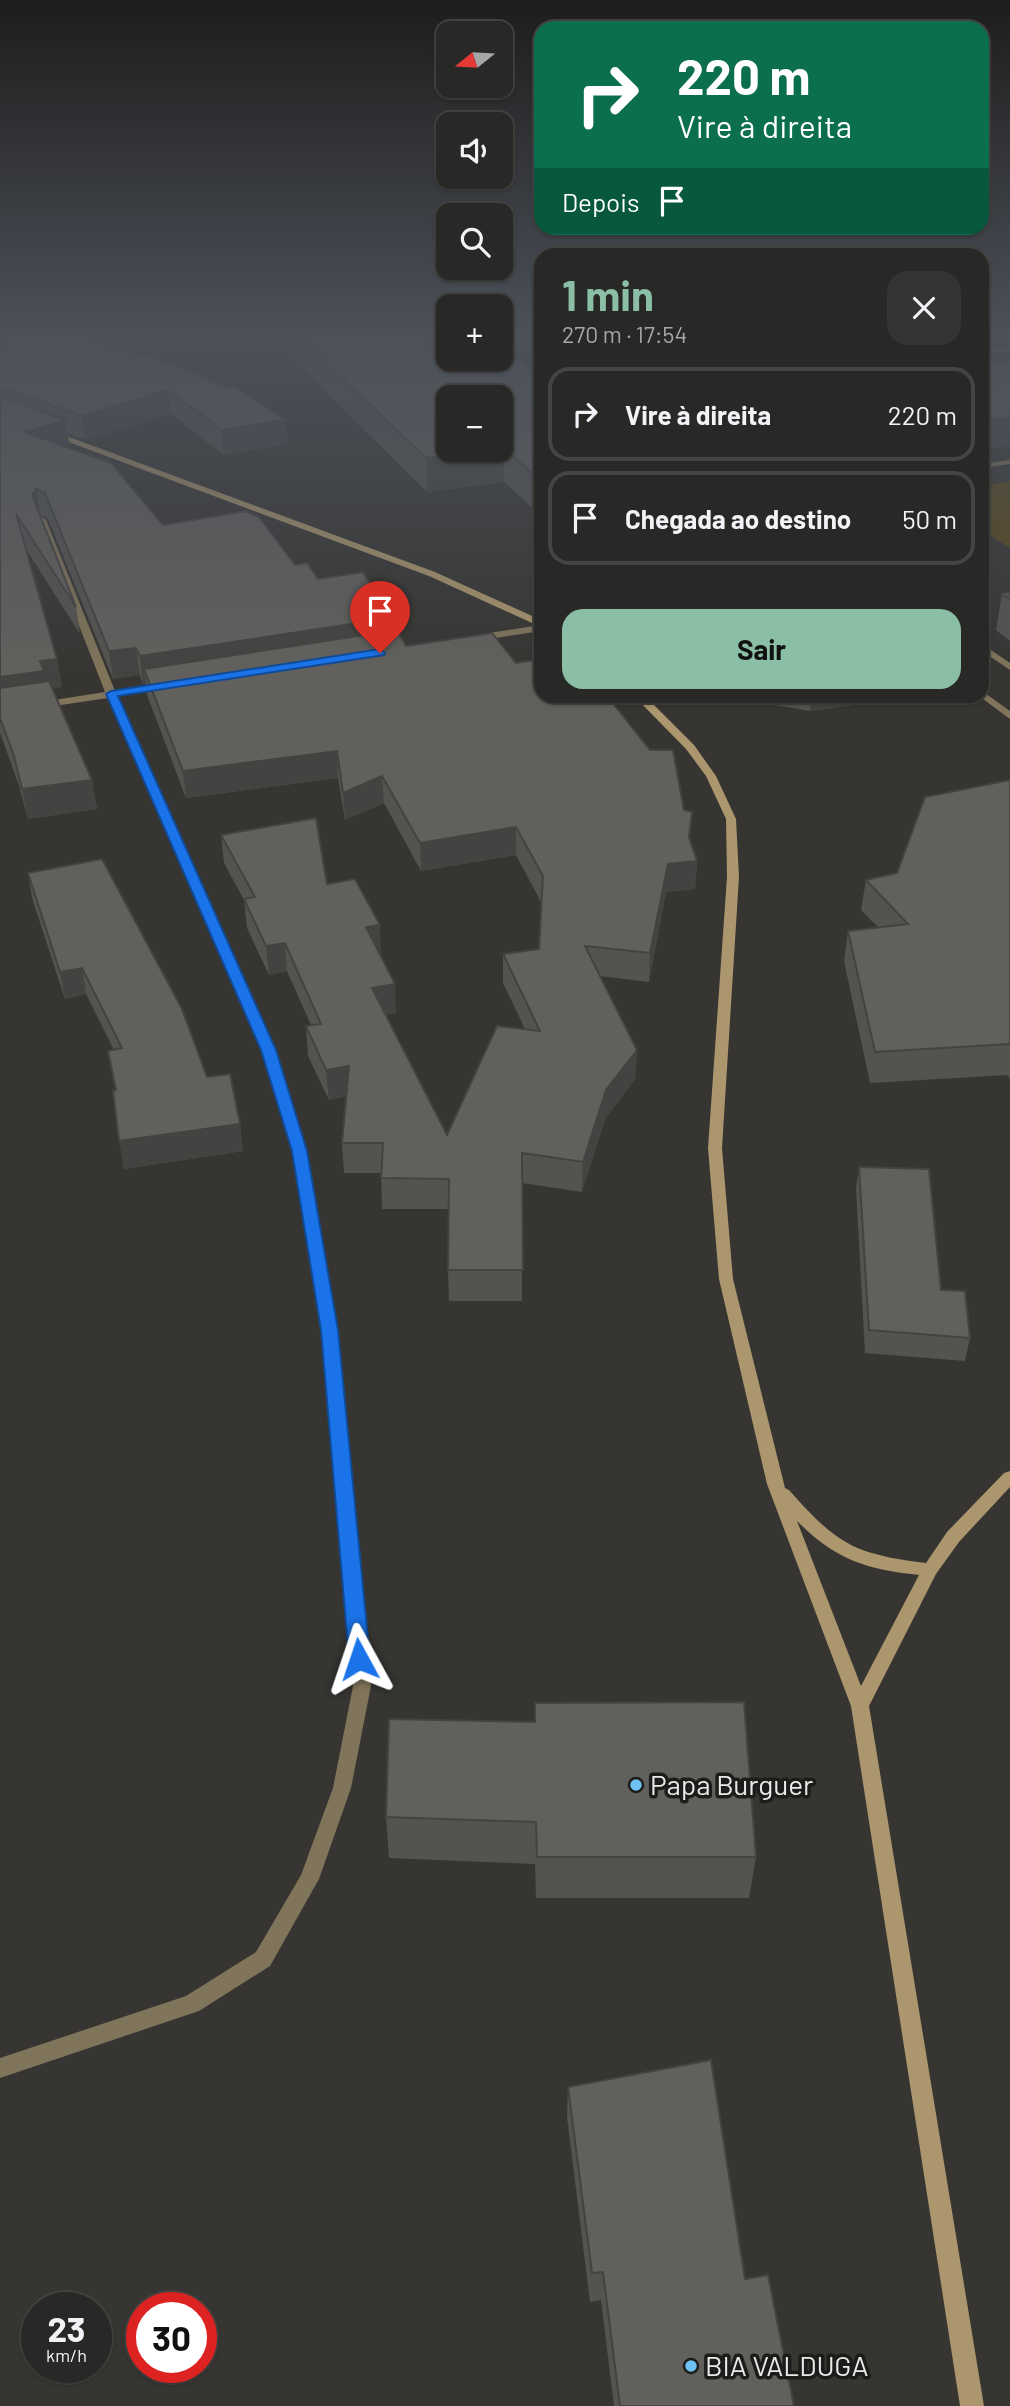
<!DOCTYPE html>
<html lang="pt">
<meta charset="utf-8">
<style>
:root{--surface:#282826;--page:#343432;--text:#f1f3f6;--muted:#a5a6a7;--line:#444443;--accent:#8abfa5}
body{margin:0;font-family:Barlow,sans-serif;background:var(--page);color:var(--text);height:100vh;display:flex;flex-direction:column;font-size:26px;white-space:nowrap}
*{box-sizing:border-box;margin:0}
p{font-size:23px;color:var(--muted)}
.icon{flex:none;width:38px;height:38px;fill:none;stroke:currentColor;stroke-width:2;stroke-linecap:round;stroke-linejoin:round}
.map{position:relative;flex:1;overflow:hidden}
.side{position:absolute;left:534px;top:248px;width:455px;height:455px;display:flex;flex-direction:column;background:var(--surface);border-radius:21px;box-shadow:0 2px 5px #0004,0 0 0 2px var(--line)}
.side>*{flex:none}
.hud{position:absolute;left:534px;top:21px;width:455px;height:214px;border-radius:21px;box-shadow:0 2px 5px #0004,0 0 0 2px var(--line);background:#0b6e4f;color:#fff;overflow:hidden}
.needle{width:46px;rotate:252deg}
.tools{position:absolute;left:436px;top:21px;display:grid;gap:14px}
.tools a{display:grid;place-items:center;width:77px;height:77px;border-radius:14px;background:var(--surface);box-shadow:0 2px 5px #0004,0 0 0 2px var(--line);font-size:35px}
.speed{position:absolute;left:21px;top:2292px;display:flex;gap:14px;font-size:35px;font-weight:700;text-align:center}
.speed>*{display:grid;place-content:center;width:91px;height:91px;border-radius:50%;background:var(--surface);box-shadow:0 2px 5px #0004,0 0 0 2px var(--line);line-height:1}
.speed small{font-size:18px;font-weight:400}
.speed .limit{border:10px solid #d22;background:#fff;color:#111}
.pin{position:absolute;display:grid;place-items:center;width:60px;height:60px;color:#fff;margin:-72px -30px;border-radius:50% 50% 50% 0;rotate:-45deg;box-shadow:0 0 7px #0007}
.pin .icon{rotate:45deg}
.me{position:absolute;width:77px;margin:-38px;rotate:355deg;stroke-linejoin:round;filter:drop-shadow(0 0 5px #0008)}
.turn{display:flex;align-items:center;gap:24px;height:147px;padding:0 28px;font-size:32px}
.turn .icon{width:91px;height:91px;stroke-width:2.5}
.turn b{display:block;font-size:49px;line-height:60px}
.then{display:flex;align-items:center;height:66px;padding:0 28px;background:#0003;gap:14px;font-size:26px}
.round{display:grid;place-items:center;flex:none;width:74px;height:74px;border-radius:21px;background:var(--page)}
.summary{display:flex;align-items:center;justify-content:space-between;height:119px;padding:0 28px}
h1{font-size:42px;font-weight:700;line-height:52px;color:var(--accent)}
.button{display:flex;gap:14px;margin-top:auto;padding:14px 28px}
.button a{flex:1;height:80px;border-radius:21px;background:var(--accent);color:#111;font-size:28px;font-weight:700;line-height:80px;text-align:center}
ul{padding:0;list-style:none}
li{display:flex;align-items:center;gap:21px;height:94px;margin:0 14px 10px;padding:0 14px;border:4px solid var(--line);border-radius:21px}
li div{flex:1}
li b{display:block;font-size:26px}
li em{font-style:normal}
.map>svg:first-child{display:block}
.green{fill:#5a471a}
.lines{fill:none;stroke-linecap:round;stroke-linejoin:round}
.street{fill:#80745a;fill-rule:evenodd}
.secondary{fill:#ab966d;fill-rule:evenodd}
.wall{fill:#535350}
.shaded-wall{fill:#444341}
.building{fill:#61605d;stroke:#444341;stroke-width:2}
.route{fill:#1a73e8;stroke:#114b97;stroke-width:2}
.poi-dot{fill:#6dc2f3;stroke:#1d1c1b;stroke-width:2.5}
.labels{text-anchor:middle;stroke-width:7;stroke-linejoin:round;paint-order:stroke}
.near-poi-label{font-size:28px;fill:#eae9e8;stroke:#1d1c1b;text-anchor:start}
</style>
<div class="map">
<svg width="1010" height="2406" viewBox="0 0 1010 2406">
<rect width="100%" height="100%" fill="#363532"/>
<path class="green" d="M1010,481V548L982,530V486Z"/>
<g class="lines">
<path class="street" d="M516,334H524L541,348V354Z
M982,346L1010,349V353L982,350Z
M1010,460V464L982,468V464Z
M42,517L46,520L115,691L166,683L171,686L166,689L117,696L274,1050L307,1151L338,1330L371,1686L351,1788L319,1879L270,1966L199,2011L0,2078V2058L186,1996L256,1952L301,1875L333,1788L353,1686L322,1330L293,1151L262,1050L108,698L41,708L36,705L41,702L105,692L38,520Z
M541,625V631L476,641L471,638L476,635Z
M982,644L1010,663V670L982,651Z
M982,691L1010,711V719L979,696H982Z"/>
<path class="secondary" d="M50,430L435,572L541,620V627L429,576L47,434L46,432Z
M634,696H645L694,745L716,776L736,819L739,877L722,1148L733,1279L785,1488L789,1490C837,1544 853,1554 926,1563L947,1532L1004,1473L1010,1471V1487L959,1542L936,1574L869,1706L984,2406H960L851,1706L767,1484L719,1279L708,1148L727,877L726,819L706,776L686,749ZM797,1521C836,1560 865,1569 919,1575L861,1686Z"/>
</g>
<path class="wall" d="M0,334H80L288,444L224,455L171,414L85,440L68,433L69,445L64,446L163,525L295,565L318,579L391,631L406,646L516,663L684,810L690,840L697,861L695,889L666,892L649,982L600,976L637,1050L635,1079L605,1119L582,1192L522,1183V1301H449L448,1270L449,1209H382L381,1173H344L342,1143L346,1096L329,1100L308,1056L306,1026L311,1025L287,971L269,975L247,928L244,900L224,863L221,835L327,884L381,953L379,954L396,1013L385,1015L447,1135L525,1029L503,983V954L539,949L541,902L516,855L421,871L384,803L345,820L338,778L186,798L147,695L146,684H143L140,675L113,679L48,519L40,515V516L76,607L80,634L26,549L57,659L62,687L52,688L92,780L97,809L28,819L19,785L0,733Z
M280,334H448L541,379V516L504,482L427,492L281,347Z
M1010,592V641L996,630L1002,594Z
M751,696H870L854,705L810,711L764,703Z
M1010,780V1080L1008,1075L870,1083L844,961L848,931L878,927L861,910L866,880L897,873Z
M28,873L207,1077L240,1124L243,1151L124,1169L115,1090L108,1051L114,1050L86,994L65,999L32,898Z
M859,1167L941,1290L970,1338L965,1361L865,1353L856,1189Z
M535,1703L756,1857L749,1898H536L535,1864L389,1858L386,1817L534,1722Z
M568,2087L745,2279L794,2406H614L601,2300L590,2302L567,2117Z"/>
<path class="shaded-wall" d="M168,390L171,414L85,440L82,416Z
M1010,417V446L982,450V421Z
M66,420L69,445L29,457L25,432Z
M286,420L288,444L224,455L222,430Z
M504,448V482L427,492L426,458L500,450Z
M36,489L40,515L36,521L32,495Z
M391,618L392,645L144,669L146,684H143L140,656Z
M136,648L140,675L113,679L109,651Z
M57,659L62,687L47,689L0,706V677L40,661Z
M811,696H870L854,705L810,711Z
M337,751L338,778L186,798L183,771Z
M382,776L384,803L345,820L343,793Z
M92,780L97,809L28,819L22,789Z
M692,812L690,839L697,861L695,889L666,892L649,982L650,953L668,864L689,837Z
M516,827V855L421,871L420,843Z
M380,925L381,953L367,956L366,927Z
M285,943L287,971L269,975L266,946Z
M82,968L86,994L65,999L60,972Z
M395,984L396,1013L373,1017L372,988Z
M637,1050L635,1079L605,1119L582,1192L583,1162L606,1090Z
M349,1066L351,1095L329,1100L326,1070Z
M240,1124L243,1151L124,1169L119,1141Z"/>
<path class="building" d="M0,334H80L139,356L141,352L229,388L235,387L286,420L222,430L168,390L82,416L0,387Z
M296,334H448V359H500V345L541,379V482L504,448L500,449V397H448V450H493L426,458Z
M982,360L1010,362V417L982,421Z
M0,396L66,420L25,432L111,463L163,525L245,511L259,517L295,565L307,563L318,579L363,572L391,618L140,656L136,648L109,651L45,493L36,489L32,495L76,607L16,514L57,659L40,661L44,671L0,677Z
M1010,592V599L1002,594Z
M397,630L406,646L492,633L516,663L541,659V696H607L650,750H673L684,810L692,812L689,837L697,861L668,864L650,953L585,946L637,1050L606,1090L583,1162L522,1153L523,1270H448L449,1179L381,1178L383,1143H342L349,1066L326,1070L306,1026L321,1024L285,943L266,946L244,899L255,897L221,835L316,818L327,884L355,879L380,925L366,927L395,984L372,988L447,1135L497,1026L540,1031L503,954L539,949L543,876L516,827L420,843L382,776L343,793L337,751L183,771L144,669Z
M49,681L92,780L22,789L14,756L0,718V688Z
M1010,780V1044L875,1052L848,931L908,924L866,880L897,873L925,797Z
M102,859L182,1009L207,1077L230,1074L240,1124L119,1141L113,1090H116L108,1051L122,1048L82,968L60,972L28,873Z
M859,1167L929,1169L941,1290L965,1291L970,1338L869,1330Z
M744,1702L756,1857H537L536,1822L386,1817L389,1719L535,1722V1703Z
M711,2060L745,2279L768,2275L794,2406H620L603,2272L592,2273L568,2087Z"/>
<linearGradient id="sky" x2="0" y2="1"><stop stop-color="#1e1d1c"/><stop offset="0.5" stop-color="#4c515a"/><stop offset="1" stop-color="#4c515a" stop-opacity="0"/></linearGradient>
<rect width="1010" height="671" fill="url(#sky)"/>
<path class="route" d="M380,649L385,653L384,655L118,696L276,1050L307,1151L338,1330L370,1659L367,1665L359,1667L352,1665L349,1659L321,1330L292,1151L261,1050L106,694L111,691Z"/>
<g class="poi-dot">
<circle cx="636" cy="1785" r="7"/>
<circle cx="691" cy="2366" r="7"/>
</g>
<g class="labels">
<g class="near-poi-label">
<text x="650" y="1795">Papa Burguer</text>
<text x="705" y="2376">BIA VALDUGA</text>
</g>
</g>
</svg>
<div class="tools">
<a><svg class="needle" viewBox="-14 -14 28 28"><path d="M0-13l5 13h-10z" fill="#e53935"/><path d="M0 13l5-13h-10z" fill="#a5a6a7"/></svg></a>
<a><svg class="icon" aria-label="sound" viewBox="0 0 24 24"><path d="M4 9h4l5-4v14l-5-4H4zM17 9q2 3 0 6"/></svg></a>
<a><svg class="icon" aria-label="search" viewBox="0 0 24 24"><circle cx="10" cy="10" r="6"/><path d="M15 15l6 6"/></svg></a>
<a>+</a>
<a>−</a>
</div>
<div class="speed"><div>23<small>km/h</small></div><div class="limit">30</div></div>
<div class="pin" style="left:380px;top:653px;background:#d93025"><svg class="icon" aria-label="arrive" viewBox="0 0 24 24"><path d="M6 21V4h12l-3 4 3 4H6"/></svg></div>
<svg class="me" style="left:359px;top:1659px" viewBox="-20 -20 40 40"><path d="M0-17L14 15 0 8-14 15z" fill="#1a73e8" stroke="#fff" stroke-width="4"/></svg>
<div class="hud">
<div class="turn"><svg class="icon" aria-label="right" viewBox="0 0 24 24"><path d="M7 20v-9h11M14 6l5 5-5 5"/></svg><div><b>220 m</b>Vire à direita</div></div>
<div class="then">Depois<svg class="icon" aria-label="arrive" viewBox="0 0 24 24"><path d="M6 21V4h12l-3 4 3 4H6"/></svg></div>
</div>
<section class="side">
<div class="summary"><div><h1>1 min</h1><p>270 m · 17:54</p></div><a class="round"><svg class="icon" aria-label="close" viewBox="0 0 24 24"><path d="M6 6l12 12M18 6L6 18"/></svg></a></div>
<ul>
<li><svg class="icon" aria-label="right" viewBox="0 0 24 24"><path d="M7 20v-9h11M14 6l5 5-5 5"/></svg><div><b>Vire à direita</b></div><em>220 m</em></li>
<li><svg class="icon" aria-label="arrive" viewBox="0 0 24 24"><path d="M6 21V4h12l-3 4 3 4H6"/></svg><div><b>Chegada ao destino</b></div><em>50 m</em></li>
</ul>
<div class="button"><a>Sair</a></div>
</section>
</div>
